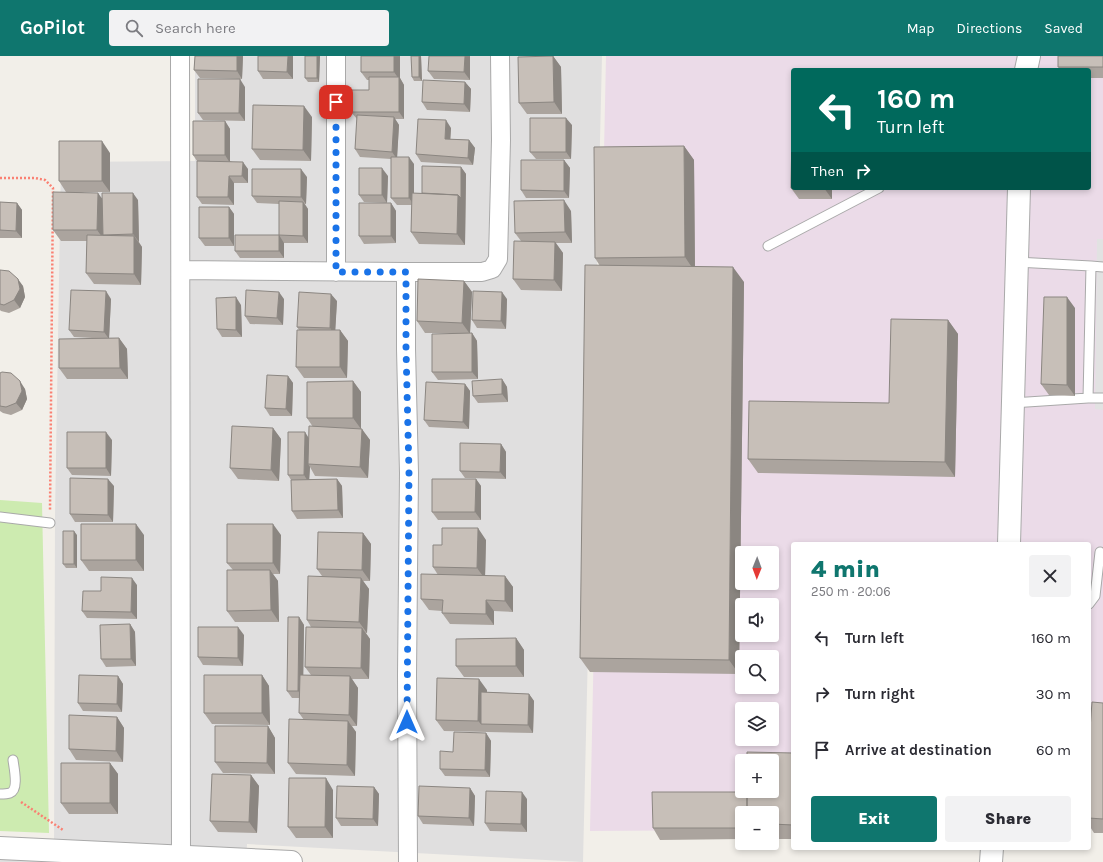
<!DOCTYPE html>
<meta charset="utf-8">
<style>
:root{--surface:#fff;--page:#f2f2f3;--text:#2b2b33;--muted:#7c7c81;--accent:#0f766e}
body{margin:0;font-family:Karla,sans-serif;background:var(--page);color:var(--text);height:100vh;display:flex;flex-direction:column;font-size:15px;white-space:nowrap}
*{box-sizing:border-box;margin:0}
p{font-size:13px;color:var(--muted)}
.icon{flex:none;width:22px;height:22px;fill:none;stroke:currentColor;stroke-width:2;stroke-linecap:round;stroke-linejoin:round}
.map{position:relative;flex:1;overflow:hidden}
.drawer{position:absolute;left:791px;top:486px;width:300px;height:308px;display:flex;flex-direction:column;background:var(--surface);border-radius:4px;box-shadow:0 2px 6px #0003}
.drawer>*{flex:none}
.guide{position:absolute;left:791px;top:12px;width:300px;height:122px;border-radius:4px;box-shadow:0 2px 6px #0003;background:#00695c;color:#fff;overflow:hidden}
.needle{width:26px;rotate:181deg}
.fabs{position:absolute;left:735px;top:490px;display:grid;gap:8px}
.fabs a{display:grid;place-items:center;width:44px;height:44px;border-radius:4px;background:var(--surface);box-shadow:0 2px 6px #0003;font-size:20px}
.pin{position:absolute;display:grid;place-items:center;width:34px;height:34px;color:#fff;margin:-17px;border-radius:8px;box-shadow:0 2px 6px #0006}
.me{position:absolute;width:44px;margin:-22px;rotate:0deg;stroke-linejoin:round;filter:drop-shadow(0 0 3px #0008)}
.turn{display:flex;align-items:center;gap:14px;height:84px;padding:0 20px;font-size:18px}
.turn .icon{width:52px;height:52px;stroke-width:2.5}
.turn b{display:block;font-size:28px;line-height:34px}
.then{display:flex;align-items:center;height:38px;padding:0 20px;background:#0003;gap:8px;font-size:15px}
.round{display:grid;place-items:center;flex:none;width:42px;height:42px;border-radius:4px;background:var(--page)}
.overview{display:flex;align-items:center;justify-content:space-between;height:68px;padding:0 20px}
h1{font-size:24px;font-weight:800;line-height:30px;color:var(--accent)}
.primary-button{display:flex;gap:8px;margin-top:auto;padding:8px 20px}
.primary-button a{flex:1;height:46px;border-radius:4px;background:var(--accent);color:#fff;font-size:16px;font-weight:800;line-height:46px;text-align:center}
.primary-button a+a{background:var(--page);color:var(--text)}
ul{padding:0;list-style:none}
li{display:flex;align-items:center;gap:12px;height:56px;padding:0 20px}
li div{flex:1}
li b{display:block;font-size:15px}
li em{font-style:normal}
header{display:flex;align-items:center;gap:24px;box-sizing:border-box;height:56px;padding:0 20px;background:var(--accent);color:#fff}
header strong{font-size:19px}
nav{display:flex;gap:22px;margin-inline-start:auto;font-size:14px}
.search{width:280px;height:36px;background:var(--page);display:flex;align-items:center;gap:10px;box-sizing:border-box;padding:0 14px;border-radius:4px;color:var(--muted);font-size:15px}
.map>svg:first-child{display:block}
.residential{fill:#e0dfdf}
.industrial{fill:#ebdbe8;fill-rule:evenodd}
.grass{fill:#cdebb0}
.parking{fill:#e2e2e2}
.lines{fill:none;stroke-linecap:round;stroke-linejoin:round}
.service-casing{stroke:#a9a9a9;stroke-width:11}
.minor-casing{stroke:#a9a9a9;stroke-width:20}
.tertiary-casing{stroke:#a9a9a9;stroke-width:24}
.path{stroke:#fa8072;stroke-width:2.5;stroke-dasharray:2 2;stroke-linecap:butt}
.service{stroke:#fff;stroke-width:9}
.minor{stroke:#fff;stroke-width:18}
.tertiary{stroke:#fff;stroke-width:22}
.wall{fill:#aba49e}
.shaded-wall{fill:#8b8681}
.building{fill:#c7bfb8;stroke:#8b8681}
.route{stroke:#1a73e8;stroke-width:7;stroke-dasharray:0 12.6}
</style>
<header>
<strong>GoPilot</strong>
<div class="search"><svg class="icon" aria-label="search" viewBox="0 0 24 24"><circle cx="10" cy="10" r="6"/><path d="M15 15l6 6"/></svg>Search here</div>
<nav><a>Map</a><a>Directions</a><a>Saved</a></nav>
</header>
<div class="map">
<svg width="1103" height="806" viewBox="0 0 1103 806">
<rect width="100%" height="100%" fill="#f2efe9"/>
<path class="residential" d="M195,0H602L583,806L247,788L246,806H0V799L54,801L55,460L61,106L195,105Z"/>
<path class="industrial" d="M606,0H1103V773H1089V488H793V774L772,757H742V774L590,775ZM793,14H1089V132H793ZM742,497H772V527H742ZM742,549H772V579H742ZM742,601H772V631H742ZM742,653H772V683H742ZM742,705H772V735H742Z"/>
<path class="grass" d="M0,444L42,447L49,777L0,775Z"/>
<path class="parking" d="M1097,183H1103V354L1095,353Z"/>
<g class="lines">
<g class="service-casing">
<path id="service" d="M768,190L879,132
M1091,210L1103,211
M1088,342H1103
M1013,347L1088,342L1091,210L1016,206
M0,461L50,467
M1089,548L1095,540L1100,496
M0,738C3,738 7,738 10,737C19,734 14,712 13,704"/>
</g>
<g class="minor-casing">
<path id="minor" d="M180,0L181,806
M336,0V216
M181,214L406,216
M408,806L407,619L409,417L406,293V216H482L492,213L498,203L501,84L500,0"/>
</g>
<g class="tertiary-casing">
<path id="tertiary" d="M1026,14L1029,0
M1009,488L1019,132
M0,792L291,806
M991,806L992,792"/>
</g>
<path class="path" d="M0,122H35L45,124L53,132L50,454
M21,746L63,774"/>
<use href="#service" class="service"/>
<use href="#minor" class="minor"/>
<use href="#tertiary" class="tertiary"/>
</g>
<path class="wall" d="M195,0H243L242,23L200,22L194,14Z
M293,0V23H263L258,15Z
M305,0H320L319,26H308L305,22Z
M361,0H400V22L404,29V63H395L399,69L397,101L414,108V137H422L461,111L466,118L465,189L419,188L411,176L412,149H397L391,142V103L360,101L355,93L357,63L351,56L369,34V24H367L361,16Z
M411,0H421L422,25H414L412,21Z
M470,0V24L434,23L428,15Z
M553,0L561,11L562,58H527L519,47Z
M1103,0V22H1089V14H1061L1058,11Z
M465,26L471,33L470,56L427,54L422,46Z
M245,31V65L203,64L198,57Z
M312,61L311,105L260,104L252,93Z
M225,65L230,73V105L248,113V127H234V149L202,148L197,141V105L193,99Z
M572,69L571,103H536L530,96Z
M451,72L450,83L469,84L475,92L473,109L421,106L416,98Z
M684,90L694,104L695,211L744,226L739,618L590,616L580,602L600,210L595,202Z
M110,97V136H81L102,142L138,144L139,186L142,191L141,229L94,228L86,217L87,185H61L53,174L66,136L59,125Z
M564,104L570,112L569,142H526L521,134Z
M388,120L387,147L364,146L359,139Z
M307,121L306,148H305L308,153V187H284V202H240L235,195L279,179V148L257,147L252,140Z
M791,132H832V143H799Z
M0,146L17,147L22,154V182H0Z
M391,147L396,155V187L364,188L359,180Z
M229,151L234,158V190H205L199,182Z
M571,155L572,187H556L563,197L562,235L521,234L513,223L521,185L515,177Z
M0,214L23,230L25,241L20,252L9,257L1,255L0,254Z
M464,225L472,236L470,277H472L477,285L478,323L438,324L432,316L449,277H425L417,265Z
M111,243L109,282H119L127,293L128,323H67L59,312L92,282L74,281L69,274Z
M284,243L283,269L250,268L245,260Z
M507,243L506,273L477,272L472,264Z
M337,245L335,274H340L348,285L347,322H304L296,311L299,274L297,271Z
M241,249L242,281H222L217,273Z
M1075,252V340L1049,339L1041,328Z
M948,264L958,278L955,421L758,417L748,403L889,347Z
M0,317L25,333L27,343L22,354L11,359L3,357L0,355Z
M288,320L293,327L292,360H270L265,352Z
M502,323L507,331L508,346L478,347L473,340Z
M353,325L361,336V373L370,384L368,422L315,420L310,411L309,423H337L342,430L343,462L297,463L292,455L291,424L288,419L309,382L313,371L307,362Z
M465,328L470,335L469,373L429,371L424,364Z
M273,372L281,383L279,425L238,423L230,412Z
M112,384L111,420L72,419L67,412Z
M501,388L506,396V423L465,422L460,415Z
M476,423L481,430V464H438L432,456Z
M114,430L113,466H75L70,458Z
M363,477L371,488L370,525H363L369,533L367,577H366L370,583L369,623H352L358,632L357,670H352L356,676L355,720L296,718L288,707L304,664L299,657L300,642H292L287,635L299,561L304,569L303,619H311L305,611L311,571L307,564L322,520L317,513Z
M77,479V512H66L63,508Z
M144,479V515H89L81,504Z
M281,479L280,518H273L278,525L279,566H235L227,555L233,514L227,507Z
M486,484L485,520H505L513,531V556L494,555V569L450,568L442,557V555L429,554L421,543L438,519L433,511L442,489Z
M137,529V563L87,562L82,555L101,535Z
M130,568L135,576L136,610L106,611L101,603Z
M244,579L243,610L203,609L198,601Z
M516,582L524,594V621H464L456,610Z
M262,619L269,630L270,669L212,668L204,657Z
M118,620L123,628L122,656L83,655L78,647Z
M487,634V636L529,638L534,645L533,677L444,675L436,664Z
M1103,647V777H1094L1089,769V687Z
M117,661L124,672L123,706L76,704L69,693Z
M268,670L275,682V718L223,717L215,706Z
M486,677L491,685L490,721L445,720L440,713L453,696Z
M793,697V783H772V757H742V783L660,784L653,772L747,736Z
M110,707L118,718V758H69L61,747Z
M251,719L259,730L257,777L218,776L210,765Z
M374,731L379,738L378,770H341L336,762Z
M470,732L475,740L474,770L423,768L418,760Z
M333,734V782H296L288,771Z
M527,743V776L490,775L485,767Z"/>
<path class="shaded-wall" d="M237,0H243L242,23L237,15Z
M288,0H293V23L287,16Z
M317,0H320L319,26L317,22Z
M394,0H400V22L404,29V63L399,56V23L394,16Z
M419,0H421L422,25L419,21Z
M465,0H470V24L464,16Z
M553,0L561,11L562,58L554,46Z
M240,23L245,31V65L239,57Z
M465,26L471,33L470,56L464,48Z
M304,50L312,61L311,105L303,94Z
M394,61L399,69L397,103L392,96Z
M566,62L572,69L571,103L566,96Z
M446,64L451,72L450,90L445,83Z
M225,65L230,73V107L225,99Z
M469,84L475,92L473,109L468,102Z
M102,85L110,97V136L102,125Z
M684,90L694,104L695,216L685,201Z
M409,101L414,108V149L409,142Z
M564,104L570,112L569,142L564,135Z
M243,106L248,113V127L242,120Z
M461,111L466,118L465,189L457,178L458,139Z
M382,112L388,120L387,147L382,139Z
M301,113L307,121L306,148L301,141Z
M229,120L234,127V149L228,141Z
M824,132H832V143Z
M98,137L106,148L105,185L97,174Z
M133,137L138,144L139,186L133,178Z
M564,144L571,155L572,187L565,176Z
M303,146L308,153V187L303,180Z
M17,147L22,154V182L16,175Z
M391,147L396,155V187L391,180Z
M229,151L234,158V190L229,182Z
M279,179L284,187V202L279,195Z
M134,180L142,191L141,229L134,218Z
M555,186L563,197L562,235L554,224Z
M733,211L744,226L739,618L729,604Z
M18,223L23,230L25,241L20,252L14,244Z
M464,225L472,236L470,278L462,267Z
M106,235L111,243L109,283L104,276Z
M279,236L284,243L283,269L277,262Z
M502,236L507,243L506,273L501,265Z
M331,238L337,245L335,280L330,272Z
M236,241L241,249L242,281L236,274Z
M1067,241L1075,252V340L1067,329Z
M948,264L958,278L955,421L945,406Z
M340,274L348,285L347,322L340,311Z
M472,277L477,285L478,323L472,316Z
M119,282L127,293L128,323L120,312Z
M288,320L293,327L292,360L286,353Z
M502,323L507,331L508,346L502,338Z
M20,325L25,333L27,343L22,354L16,347Z
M353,325L361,336V373L353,362Z
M465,328L470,335L469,373L463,366Z
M273,372L281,383L279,425L271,414Z
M362,373L370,384L368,422L360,411Z
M106,376L112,384L111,420L106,412Z
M305,376L310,384L308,408L310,411L309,427L304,419Z
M501,388L506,396V423L500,416Z
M108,423L114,430L113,466L108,459Z
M337,423L342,430L343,462L338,454Z
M476,423L481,430V464L475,456Z
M136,468L144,479V515L136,504Z
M273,468L281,479L280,518L273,507Z
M478,472L486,484L485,523L477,512Z
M74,475L77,479V512L74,508Z
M363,477L371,488L370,525L362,514Z
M270,514L278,525L279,566L271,554Z
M505,520L513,531V556L505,545Z
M132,522L137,529V563L131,556Z
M361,522L369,533L367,577L359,566Z
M486,544L494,555V569L486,558Z
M299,561L304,569L303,642L298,635Z
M130,568L135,576L136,610L131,603Z
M238,571L244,579L243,610L238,602Z
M362,572L370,583L369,623L361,612Z
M516,582L524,594V621L516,610Z
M262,619L269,630L270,669L262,657Z
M118,620L123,628L122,656L117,648Z
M350,620L358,632L357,670L349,659Z
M479,623L487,634L486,668H481L478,665Z
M529,638L534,645L533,677L528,669Z
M117,661L124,672L123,706L116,695Z
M348,665L356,676L355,720L347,709Z
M268,670L275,682V718L267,707Z
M486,677L491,685L490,721L485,714Z
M110,707L118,718V758L110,747Z
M251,719L259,730L257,777L249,766Z
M326,722L333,734V782L325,771Z
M374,731L379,738L378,770L373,763Z
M470,732L475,740L474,770L469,762Z
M522,736L527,743V776L521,768Z"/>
<path class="building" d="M195,0H237V15L194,14Z
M258,0H288L287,16L258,15Z
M305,0H317V22H305Z
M361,0H394V16H361Z
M411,0H419V21H412Z
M429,0H465L464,16L428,15Z
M553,0L554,46L519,47L518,1Z
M1058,0H1103V11H1058Z
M369,21H399V56H351V34H369Z
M198,23H240L239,57H198Z
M423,24L465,26L464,48L422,46Z
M253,49L304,50L303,94L252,93Z
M357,59L394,61L392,96L355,93Z
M530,62H566V96H530Z
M418,63L446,64L445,83L469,84L468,102L416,98Z
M193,65H225V99H193Z
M792,73H793V132H791Z
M59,85H102V125H59Z
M684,90L685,201L595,202L594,91Z
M391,101H409V142H391Z
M521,104H564V135L521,134Z
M197,105L243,106L242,120H229L228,141H197Z
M422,110L461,111V142L458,139L422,137Z
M359,112H382V139H359Z
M252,113H301V141L252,140Z
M53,136L98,137L97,174H53Z
M102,137H133V178L103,179Z
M412,137L458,139L457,178L411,176Z
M564,144L565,176L515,177L514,145Z
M279,145L303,146V180L279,179Z
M0,146L17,147L16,175L0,174Z
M359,147H391V180H359Z
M199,151H229V182H199Z
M87,179L134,180V218L86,217Z
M235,179H279V195H235Z
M514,185L555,186L554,224L513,223Z
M585,209L733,211L729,604L580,602Z
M0,214L9,215L18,223L20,233L14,244L4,249L0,248Z
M418,223L464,225L462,267L417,265Z
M71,234L106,235L104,276L69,274Z
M246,234L279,236L277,262L245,260Z
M473,235L502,236L501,265L472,264Z
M299,236L331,238L330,272L297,271Z
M236,241V274L217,273L216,242Z
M1044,241H1067V329L1041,328Z
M891,263L948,264L945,406L748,403L749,345L889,347Z
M297,274H340V311H296Z
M472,277V316H432V278Z
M119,282L120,312H59V283Z
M2,316L11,317L20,325L22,335L16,347L6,351L0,350V317Z
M267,319L288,320L286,353L265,352Z
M502,323V338L473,340L472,325Z
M353,325V362H307V326Z
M426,326L465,328L463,366L424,364Z
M232,370L273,372L271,414L230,412Z
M309,370L362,373L360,411L308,408Z
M67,376H106V412H67Z
M288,376H305L304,419H288Z
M460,387L501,388L500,416L460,415Z
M70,422L108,423V459L70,458Z
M337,423L338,454L292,455L291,424Z
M432,423H476L475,456H432Z
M81,468H136V504H81Z
M227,468H273V507H227Z
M442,472H478L477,512L433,511V489H442Z
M63,475H74V508H63Z
M318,476L363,477L362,514L317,513Z
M227,514H270L271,554L227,555Z
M421,518L505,520V545L486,544V558L442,557L443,544L421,543Z
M308,520L361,522L359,566L307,564Z
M101,521L132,522L131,556L82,555L83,535H101Z
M288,561H299L298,635H287Z
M130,568L131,603H101L100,569Z
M198,571H238V602L198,601Z
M306,571L362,572L361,612L305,611Z
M516,582V610H456V583Z
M79,619L118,620L117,648L78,647Z
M204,619H262V657H204Z
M300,619L350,620L349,659L299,657Z
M437,622L479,623L478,665L436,664Z
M481,636L529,638L528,669L481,668Z
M1092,646L1103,647V763L1089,762V687Z
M69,659L117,661L116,695L69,693Z
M289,663L348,665L347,709L288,707Z
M215,670H268L267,707L215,706Z
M454,676L486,677L485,714L440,713V695L453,696Z
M747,696L793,697V769L772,768V757H747V735H772V705H747Z
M61,707H110V747H61Z
M212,718L251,719L249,766L210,765Z
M289,722H326L325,771H288Z
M337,730L374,731L373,763L336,762Z
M419,730L470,732L469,762L418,760Z
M486,735L522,736L521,768L485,767Z
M652,736H747V757H742V772H653Z"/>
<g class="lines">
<path class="route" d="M336,46V216H406V293L409,416L407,666"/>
</g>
</svg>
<div class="fabs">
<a><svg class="needle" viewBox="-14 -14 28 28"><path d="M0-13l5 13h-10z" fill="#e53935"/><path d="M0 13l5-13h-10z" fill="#7c7c81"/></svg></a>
<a><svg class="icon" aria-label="sound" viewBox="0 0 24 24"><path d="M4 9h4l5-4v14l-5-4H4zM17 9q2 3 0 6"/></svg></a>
<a><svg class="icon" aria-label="search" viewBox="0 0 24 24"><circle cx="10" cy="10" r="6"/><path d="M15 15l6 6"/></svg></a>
<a><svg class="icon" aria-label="layers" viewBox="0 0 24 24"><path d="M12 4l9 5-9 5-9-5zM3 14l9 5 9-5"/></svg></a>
<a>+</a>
<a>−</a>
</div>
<div class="pin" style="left:336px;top:46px;background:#d93025"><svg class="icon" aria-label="arrive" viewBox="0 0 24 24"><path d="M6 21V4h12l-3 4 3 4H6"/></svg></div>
<svg class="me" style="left:407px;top:666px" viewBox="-20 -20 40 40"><path d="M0-17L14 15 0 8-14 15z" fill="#1a73e8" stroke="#fff" stroke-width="4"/></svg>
<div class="guide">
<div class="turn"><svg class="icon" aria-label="left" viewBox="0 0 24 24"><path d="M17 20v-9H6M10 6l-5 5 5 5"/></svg><div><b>160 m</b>Turn left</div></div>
<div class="then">Then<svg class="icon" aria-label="right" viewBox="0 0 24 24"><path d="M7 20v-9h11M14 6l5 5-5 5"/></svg></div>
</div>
<section class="drawer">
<div class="overview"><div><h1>4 min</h1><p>250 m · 20:06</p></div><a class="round"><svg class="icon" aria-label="close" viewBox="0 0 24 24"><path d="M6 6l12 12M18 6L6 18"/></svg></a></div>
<ul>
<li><svg class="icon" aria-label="left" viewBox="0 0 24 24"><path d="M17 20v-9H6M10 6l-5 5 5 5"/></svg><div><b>Turn left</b></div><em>160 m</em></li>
<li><svg class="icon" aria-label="right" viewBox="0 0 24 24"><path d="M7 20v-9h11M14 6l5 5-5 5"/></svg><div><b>Turn right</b></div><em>30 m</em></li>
<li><svg class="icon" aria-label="arrive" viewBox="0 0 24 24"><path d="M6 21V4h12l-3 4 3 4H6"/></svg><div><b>Arrive at destination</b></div><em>60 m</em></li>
</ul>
<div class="primary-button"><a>Exit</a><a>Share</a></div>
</section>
</div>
